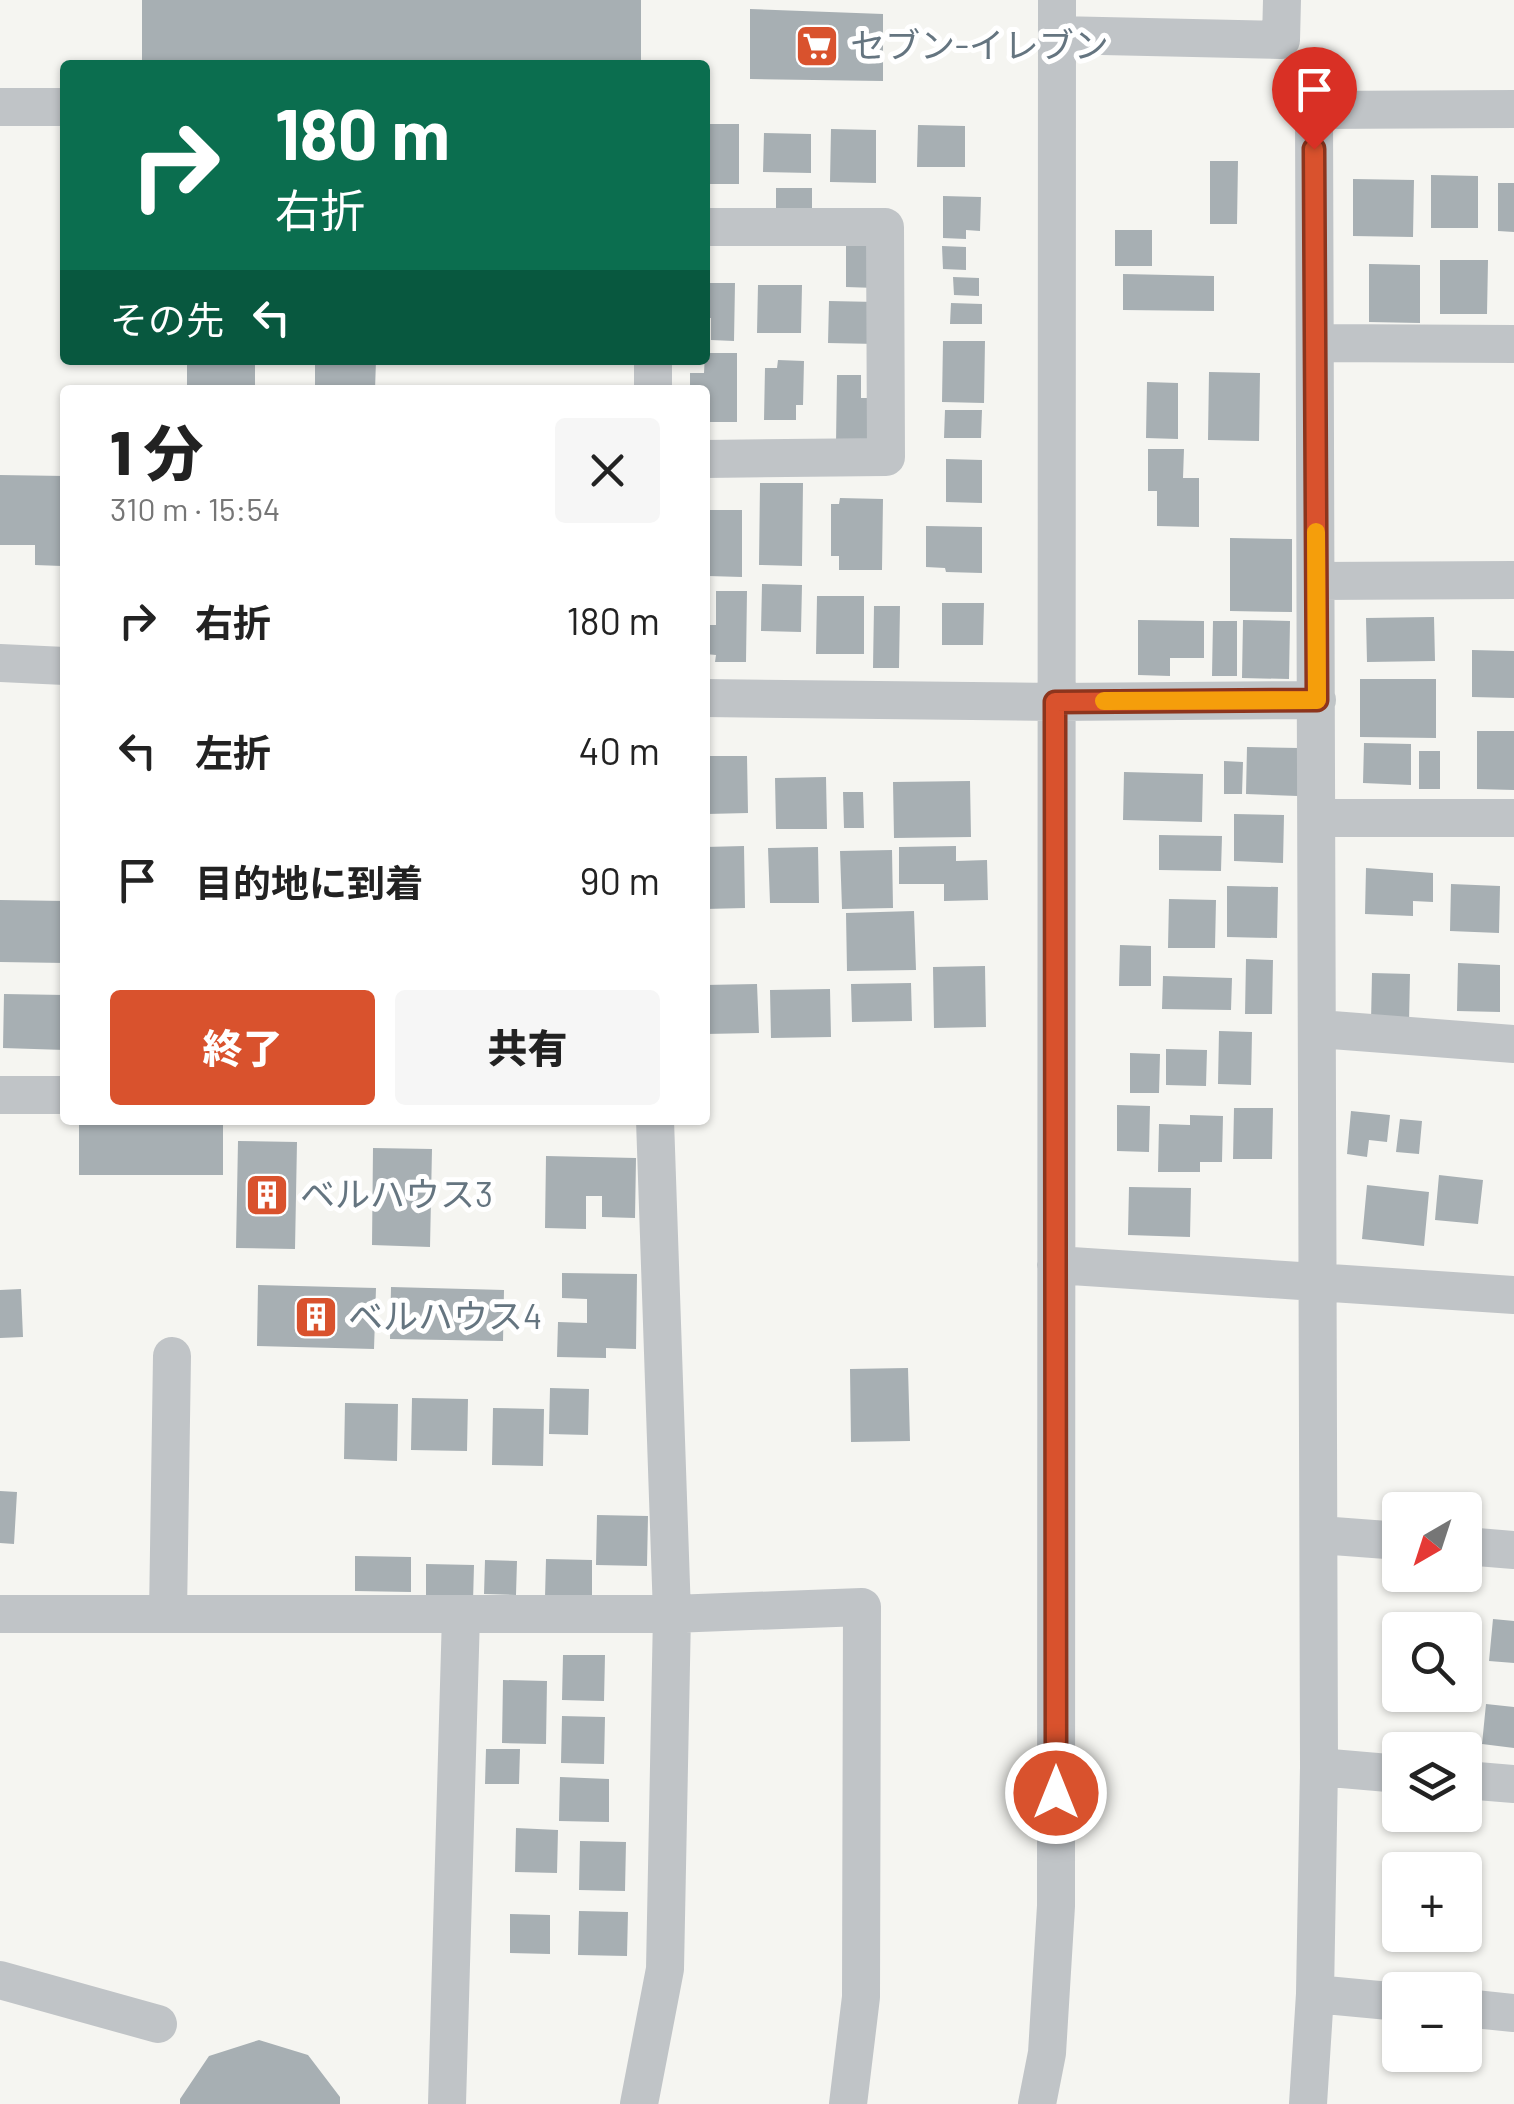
<!DOCTYPE html>
<html lang="ja">
<meta charset="utf-8">
<style>
:root{--surface:#fff;--page:#f6f6f6;--text:#222;--muted:#767676;--accent:#d9522d}
body{margin:0;font-family:Barlow,"Noto Sans JP",sans-serif;background:var(--page);color:var(--text);height:100vh;display:flex;flex-direction:column;font-size:38px;white-space:nowrap}
*{box-sizing:border-box;margin:0}
p{font-size:32px;color:var(--muted)}
.icon{flex:none;width:55px;height:55px;fill:none;stroke:currentColor;stroke-width:2;stroke-linecap:round;stroke-linejoin:round}
.map{position:relative;flex:1;overflow:hidden}
.panel{position:absolute;left:60px;top:385px;width:650px;height:740px;display:flex;flex-direction:column;background:var(--surface);border-radius:10px;box-shadow:0 2px 8px #0004}
.panel>*{flex:none}
.banner{position:absolute;left:60px;top:60px;width:650px;height:305px;border-radius:10px;box-shadow:0 2px 8px #0004;background:#0b6e4f;color:#fff;overflow:hidden}
.needle{width:65px;rotate:219deg}
.controls{position:absolute;left:1382px;top:1492px;display:grid;gap:20px}
.controls a{display:grid;place-items:center;width:100px;height:100px;border-radius:10px;background:var(--surface);box-shadow:0 2px 8px #0004;font-size:50px}
.pin{position:absolute;display:grid;place-items:center;width:85px;height:85px;color:#fff;margin:-102px -42px;border-radius:50% 50% 50% 0;rotate:-45deg;box-shadow:0 0 10px #0007}
.pin .icon{rotate:45deg}
.me{position:absolute;width:110px;margin:-55px;rotate:0deg;stroke-linejoin:round;filter:drop-shadow(0 0 8px #0008)}
.turn{display:flex;align-items:center;gap:35px;height:210px;padding:0 50px;font-size:45px}
.turn .icon{width:130px;height:130px;stroke-width:2.5}
.turn b{display:block;font-size:70px;line-height:85px}
.then{display:flex;align-items:center;height:95px;padding:0 50px;background:#0003;gap:20px;font-size:38px}
.round{display:grid;place-items:center;flex:none;width:105px;height:105px;border-radius:10px;background:var(--page)}
.headline{display:flex;align-items:center;justify-content:space-between;height:170px;padding:0 50px}
h1{font-size:60px;font-weight:800;line-height:75px}
.button{display:flex;gap:20px;margin-top:auto;padding:20px 50px}
.button a{flex:1;height:115px;border-radius:10px;background:var(--accent);color:#fff;font-size:40px;font-weight:800;line-height:115px;text-align:center}
.button a+a{background:var(--page);color:var(--text)}
ul{padding:0;list-style:none}
li{display:flex;align-items:center;gap:30px;height:130px;padding:0 50px}
li div{flex:1}
li b{display:block;font-size:38px}
li em{font-style:normal}
.map>svg:first-child{display:block}
.building{fill:#a7afb3}
.lines{fill:none;stroke-linecap:round;stroke-linejoin:round}
.minor{stroke:#c0c4c7;stroke-width:38}
.route-casing{stroke:#8d351d;stroke-width:25}
.route{stroke:#d9522d;stroke-width:18}
.slow{stroke:#f59e0b;stroke-width:18}
.labels{text-anchor:middle;stroke-width:10;stroke-linejoin:round;paint-order:stroke}
.poi-label{font-size:35px;fill:#657580;stroke:#fff;text-anchor:start}
</style>
<div class="map">
<svg width="1514" height="2104" viewBox="0 0 1514 2104">
<rect width="100%" height="100%" fill="#f5f5f1"/>
<path class="building" d="M142,0H641V65H142Z
M750,9L883,14V81L750,79Z
M710,124H739V184H709L710,156H705V129H710Z
M918,125L965,126V167H917Z
M831,129L876,130V183L830,182Z
M764,133L811,134V173L763,172Z
M1210,161H1238L1237,224H1210Z
M1431,175L1478,176V228H1431Z
M1353,179L1414,180L1413,237L1353,236Z
M1498,183H1514V232L1498,231Z
M776,188H812V216L776,215Z
M943,196L981,197L980,231L966,230V239L943,238Z
M1115,230H1152V266H1115Z
M846,245H876V288L846,287Z
M942,246L966,247V270L943,269Z
M1440,260H1488L1487,314H1440Z
M1369,264L1420,265V323L1369,322Z
M1123,274L1214,276V311L1123,310Z
M953,277L979,278V296L954,295Z
M705,283H735L734,341L711,340V318H705Z
M758,285H802L801,333H757Z
M829,301L877,302V344L828,343Z
M951,303L982,304V324H950Z
M943,341H985L984,403L942,402Z
M705,353H737V422H705V390H690V373H704Z
M187,360H255V390H187Z
M315,360H376L375,390H315Z
M778,360L804,361L803,405H796V420H764L765,368H777Z
M1209,372L1260,373L1259,441L1208,440Z
M837,375H861V398H875L874,445L836,444Z
M1147,382L1178,383V439L1146,438Z
M945,410H982L981,438H944Z
M1148,449H1184L1183,478H1199V527L1157,526V491H1148Z
M946,459L982,460V503L946,502Z
M0,475L65,476L62,566L35,565V545H0Z
M760,483H803L802,566L759,565Z
M840,498L883,499L882,570H839V556H831V504H839Z
M705,510H742V577L708,576Z
M926,526L982,527V573L946,572L945,568L926,567Z
M1230,538L1292,539V612L1230,611Z
M762,584L802,585L801,632L761,631Z
M716,591H747L746,662H715L716,655L705,654V625H716Z
M817,596H864V654H816Z
M942,603H984L983,645H942Z
M874,606H900L899,668H873Z
M1434,617L1435,661L1367,662L1366,618Z
M1138,620L1204,621V658H1170V676L1138,675Z
M1243,620L1290,621L1289,679L1242,678Z
M1213,621H1237V676H1212Z
M1472,650L1514,651V698L1472,697Z
M1360,679H1436V738L1360,737Z
M1477,731H1514V790L1477,789Z
M1364,743L1411,744V785L1363,783Z
M1247,747L1299,748L1298,796L1246,794Z
M1419,751H1440V789H1419Z
M706,756H747L748,813L707,814Z
M1224,761L1243,762L1242,794H1224Z
M1124,772L1203,774L1202,822L1123,820Z
M826,777L827,829H776L775,778Z
M970,781L971,837L894,838L893,782Z
M843,792H863L864,828H844Z
M1234,814L1284,815L1283,863L1234,861Z
M1159,835L1222,836L1221,871L1159,870Z
M744,846L745,908L705,909V847Z
M956,846V861L987,860L988,900L944,901V884H899V847Z
M818,847L819,903H770L768,848Z
M892,850L893,908L842,909L840,851Z
M1366,868L1433,873V902L1413,901V916L1365,914Z
M1451,884L1500,886L1499,933L1450,931Z
M1227,886L1278,887L1277,938L1227,937Z
M1169,899L1216,900L1215,948H1168Z
M0,900L65,901V963L0,962Z
M914,911L916,970L847,971L846,913Z
M1120,945L1151,946V986H1119Z
M1246,959L1273,960L1272,1014H1245Z
M1458,963L1500,965V1012L1457,1011Z
M985,966L986,1027L934,1028L933,967Z
M1372,973L1410,974L1409,1023L1371,1022Z
M1163,976L1232,978L1231,1010L1162,1009Z
M911,983L912,1021L852,1022L851,984Z
M757,984L759,1033L705,1034V985Z
M830,989L831,1037L771,1038L770,990Z
M4,994L65,995V1050L3,1048Z
M1219,1031L1252,1032L1251,1085L1218,1084Z
M1166,1049L1207,1050L1206,1086L1166,1085Z
M1130,1053L1160,1054L1159,1093H1130Z
M1117,1105L1150,1106L1149,1152L1117,1151Z
M1234,1108H1273L1272,1159H1233Z
M1351,1111L1390,1115L1387,1142L1369,1140L1367,1157L1347,1154Z
M1190,1115L1223,1116L1222,1162H1200V1172H1158L1159,1124L1190,1125Z
M1400,1119L1422,1121L1419,1154L1396,1152Z
M79,1120H223V1175H79Z
M238,1141L297,1142L295,1249L236,1248Z
M373,1148L432,1149L430,1247L372,1245Z
M546,1156L636,1158L635,1218L602,1217V1196H586V1229L545,1228Z
M1439,1175L1483,1180L1478,1224L1435,1220Z
M1367,1185L1429,1192L1424,1246L1362,1239Z
M1129,1187L1191,1188L1190,1237L1128,1235Z
M562,1273L637,1274L636,1349L606,1348V1358L557,1357L558,1322L587,1323V1299L562,1298Z
M258,1285L376,1288L374,1349L257,1346Z
M391,1287L504,1290L503,1341L390,1339Z
M21,1289L23,1337L0,1338V1290Z
M908,1368L910,1441L851,1442L850,1369Z
M550,1388L589,1389L588,1435L549,1434Z
M412,1398L468,1399L467,1451L411,1450Z
M345,1403L398,1404L397,1461L344,1459Z
M493,1408L544,1409L543,1466L492,1465Z
M0,1491L17,1492L14,1544L0,1543Z
M597,1515L648,1516L647,1566L596,1565Z
M355,1556L411,1557V1592L355,1591Z
M546,1559L592,1560V1598L545,1597Z
M485,1560L517,1561L516,1595L484,1594Z
M426,1564L474,1565L473,1602L426,1601Z
M1493,1619L1514,1621V1663L1489,1661Z
M563,1655H605L604,1701L562,1700Z
M503,1680L547,1681L546,1744L502,1743Z
M1486,1704L1514,1707V1748L1482,1744Z
M562,1716L605,1717L604,1764L561,1763Z
M486,1749H520L519,1784H485Z
M560,1777L609,1779V1822L559,1821Z
M516,1828L558,1830L557,1873L515,1872Z
M580,1841L626,1842L625,1891L579,1890Z
M579,1911L628,1912L627,1956L578,1955Z
M510,1914L550,1915V1954L510,1953Z
M259,2040L308,2055L340,2097V2104H180V2099L209,2056Z"/>
<g class="lines">
<path class="minor" d="M1057,35L1281,40L1282,0
M0,107H65
M705,227H885L886,457L705,459
M1315,343L1514,344
M653,360V390
M1316,581L1514,580
M0,663L65,666
M705,698L1055,702L1317,700
M1317,818H1514
M1319,1029L1514,1044
M0,1095H65
M1056,1265L1514,1295
M1320,1535L1400,1541
M1465,1546L1514,1550
M0,1614H672L862,1607L861,1997L848,2104
M168,1614L172,1356
M1319,1767L1400,1774
M1465,1780L1514,1784
M0,1980L158,2024
M1315,1994L1400,2002
M1465,2008L1514,2013
M447,2104L461,1615
M639,2104L665,1969L672,1614L655,1120
M1037,2104L1047,2053L1056,1906L1057,0
M1308,2104L1315,1994L1319,1767L1314,110L1514,109"/>
</g>
<g class="lines">
<g class="route-casing">
<path id="route" d="M1056,1793L1055,702L1317,700L1314,149"/>
</g>
<use href="#route" class="route"/>
<path class="slow" d="M1104,701L1317,700L1316,532"/>
</g>
<defs>
<g id="supermarket-square" transform="scale(2.25)"><rect x="-9" y="-9" width="18" height="18" rx="4" fill="#d9522d" stroke="#fff"/><path d="M-6-5.5h2.5l.6 2H6L4.5 2H-2.5L-4.4-4H-6ZM-1.5 3.2a1.3 1.3 0 1 0 .1 0ZM3 3.2a1.3 1.3 0 1 0 .1 0Z" fill="#fff"/></g>
<g id="building-square" transform="scale(2.25)"><rect x="-9" y="-9" width="18" height="18" rx="4" fill="#d9522d" stroke="#fff"/><path d="M-4-6H4V6H1V3H-1V6H-4ZM-2.5-4.3h1.7v1.8h-1.7ZM.8-4.3h1.7v1.8H.8ZM-2.5-1h1.7V.8h-1.7ZM.8-1h1.7V.8H.8Z" fill="#fff"/></g>
</defs>
<g fill-rule="evenodd">
<use href="#supermarket-square" x="817" y="46"/>
<use href="#building-square" x="267" y="1195"/>
<use href="#building-square" x="316" y="1317"/>
</g>
<g class="labels">
<g class="poi-label">
<text x="850" y="58">セブン-イレブン</text>
<text x="300" y="1207">ベルハウス3</text>
<text x="348" y="1329">ベルハウス4</text>
</g>
</g>
</svg>
<div class="controls">
<a><svg class="needle" viewBox="-14 -14 28 28"><path d="M0-13l5 13h-10z" fill="#e53935"/><path d="M0 13l5-13h-10z" fill="#767676"/></svg></a>
<a><svg class="icon" aria-label="search" viewBox="0 0 24 24"><circle cx="10" cy="10" r="6"/><path d="M15 15l6 6"/></svg></a>
<a><svg class="icon" aria-label="layers" viewBox="0 0 24 24"><path d="M12 4l9 5-9 5-9-5zM3 14l9 5 9-5"/></svg></a>
<a>+</a>
<a>−</a>
</div>
<div class="pin" style="left:1314px;top:149px;background:#d93025"><svg class="icon" aria-label="arrive" viewBox="0 0 24 24"><path d="M6 21V4h12l-3 4 3 4H6"/></svg></div>
<svg class="me" style="left:1056px;top:1793px" viewBox="-20 -20 40 40"><circle r="17" fill="#d9522d" stroke="#fff" stroke-width="3"/><path d="M0-11L8 9 0 5-8 9z" fill="#fff"/></svg>
<div class="banner">
<div class="turn"><svg class="icon" aria-label="right" viewBox="0 0 24 24"><path d="M7 20v-9h11M14 6l5 5-5 5"/></svg><div><b>180 m</b>右折</div></div>
<div class="then">その先<svg class="icon" aria-label="left" viewBox="0 0 24 24"><path d="M17 20v-9H6M10 6l-5 5 5 5"/></svg></div>
</div>
<section class="panel">
<div class="headline"><div><h1>1 分</h1><p>310 m · 15:54</p></div><a class="round"><svg class="icon" aria-label="close" viewBox="0 0 24 24"><path d="M6 6l12 12M18 6L6 18"/></svg></a></div>
<ul>
<li><svg class="icon" aria-label="right" viewBox="0 0 24 24"><path d="M7 20v-9h11M14 6l5 5-5 5"/></svg><div><b>右折</b></div><em>180 m</em></li>
<li><svg class="icon" aria-label="left" viewBox="0 0 24 24"><path d="M17 20v-9H6M10 6l-5 5 5 5"/></svg><div><b>左折</b></div><em>40 m</em></li>
<li><svg class="icon" aria-label="arrive" viewBox="0 0 24 24"><path d="M6 21V4h12l-3 4 3 4H6"/></svg><div><b>目的地に到着</b></div><em>90 m</em></li>
</ul>
<div class="button"><a>終了</a><a>共有</a></div>
</section>
</div>
